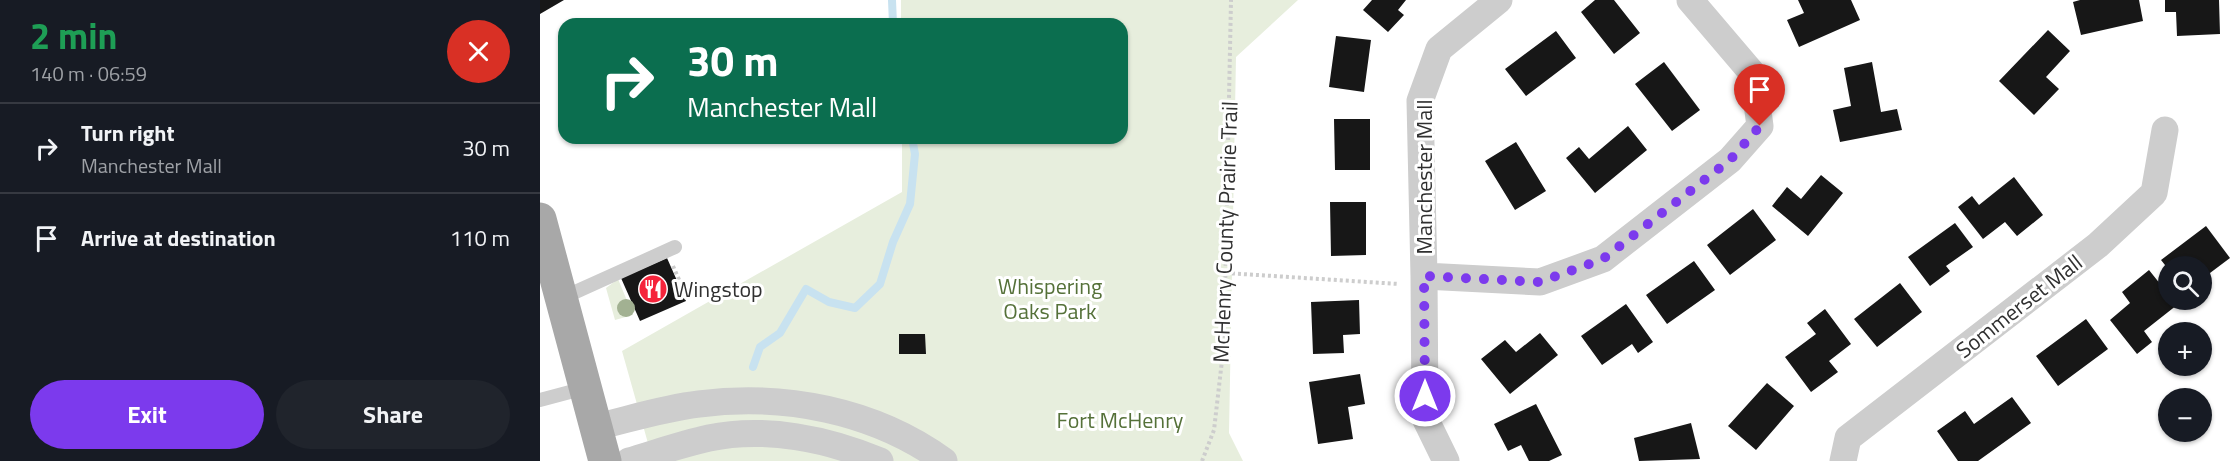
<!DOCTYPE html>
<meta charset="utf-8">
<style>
:root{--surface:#171b24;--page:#20242c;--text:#f1f3f6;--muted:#9ea1a6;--line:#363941;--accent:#7c3aed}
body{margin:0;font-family:"Titillium Web",sans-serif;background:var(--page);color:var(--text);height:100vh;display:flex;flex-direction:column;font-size:22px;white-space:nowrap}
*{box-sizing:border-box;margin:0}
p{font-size:20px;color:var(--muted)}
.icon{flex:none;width:33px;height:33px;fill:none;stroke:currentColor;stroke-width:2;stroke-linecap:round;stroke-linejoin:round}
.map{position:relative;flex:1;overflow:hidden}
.side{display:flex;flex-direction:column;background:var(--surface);width:540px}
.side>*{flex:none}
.guide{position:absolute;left:18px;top:18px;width:570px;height:126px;border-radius:18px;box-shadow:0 2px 4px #0004;background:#0b6e4f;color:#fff;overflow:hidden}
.fabs{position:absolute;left:1618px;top:256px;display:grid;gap:12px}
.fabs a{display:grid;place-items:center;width:54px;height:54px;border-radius:50%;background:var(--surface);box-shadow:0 2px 4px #0004;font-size:30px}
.pin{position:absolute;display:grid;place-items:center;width:51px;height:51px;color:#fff;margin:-62px -26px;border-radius:50% 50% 50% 0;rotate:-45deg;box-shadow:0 0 6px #0007}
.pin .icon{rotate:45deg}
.me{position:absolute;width:66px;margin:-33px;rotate:0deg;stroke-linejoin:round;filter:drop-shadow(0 0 4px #0008)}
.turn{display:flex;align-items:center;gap:21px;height:126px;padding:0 30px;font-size:27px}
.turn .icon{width:78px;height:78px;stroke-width:2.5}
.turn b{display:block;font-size:42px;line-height:51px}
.round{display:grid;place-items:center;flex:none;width:63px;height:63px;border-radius:32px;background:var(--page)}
.summary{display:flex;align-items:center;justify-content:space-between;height:102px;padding:0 30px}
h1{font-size:36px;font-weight:700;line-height:45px;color:#1e9e55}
.action{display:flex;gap:12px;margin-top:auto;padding:12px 30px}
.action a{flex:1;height:69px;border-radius:36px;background:var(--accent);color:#fff;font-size:24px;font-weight:700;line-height:69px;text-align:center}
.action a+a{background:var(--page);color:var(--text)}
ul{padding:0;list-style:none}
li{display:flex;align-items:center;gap:18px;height:90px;padding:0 30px;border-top:2px solid var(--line)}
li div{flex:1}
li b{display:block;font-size:22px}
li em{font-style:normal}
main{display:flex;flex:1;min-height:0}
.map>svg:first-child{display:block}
.green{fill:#e7eedd}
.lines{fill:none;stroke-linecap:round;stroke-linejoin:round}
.stream{stroke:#c8e2f0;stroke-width:8}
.building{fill:#171717}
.path{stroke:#cdcdcd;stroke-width:4;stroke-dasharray:3 3;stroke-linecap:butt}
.lane{stroke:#cdcdcd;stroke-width:14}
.street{stroke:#cdcdcd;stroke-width:27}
.primary{stroke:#a8a8a8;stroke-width:33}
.tree{fill:#a2b192}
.route{stroke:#7c3aed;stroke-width:10;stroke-dasharray:0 18}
.labels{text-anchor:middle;stroke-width:6;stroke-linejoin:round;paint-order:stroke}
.street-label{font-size:22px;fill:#303030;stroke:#fff}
.park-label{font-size:22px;fill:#557139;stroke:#fff}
.poi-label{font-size:22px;fill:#303030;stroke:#fff;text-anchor:start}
</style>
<main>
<section class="side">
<div class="summary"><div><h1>2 min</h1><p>140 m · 06:59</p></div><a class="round" style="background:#d93025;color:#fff"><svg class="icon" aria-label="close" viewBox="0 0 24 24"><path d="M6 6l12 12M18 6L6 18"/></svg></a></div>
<ul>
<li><svg class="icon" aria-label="right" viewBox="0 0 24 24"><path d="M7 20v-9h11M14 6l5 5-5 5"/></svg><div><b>Turn right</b><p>Manchester Mall</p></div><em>30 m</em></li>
<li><svg class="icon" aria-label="arrive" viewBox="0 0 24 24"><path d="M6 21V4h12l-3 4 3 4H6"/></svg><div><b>Arrive at destination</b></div><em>110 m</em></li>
</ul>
<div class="action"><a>Exit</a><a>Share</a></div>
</section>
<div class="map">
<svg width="1691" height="461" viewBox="0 0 1691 461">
<rect width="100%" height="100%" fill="#fff"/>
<path class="green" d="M361,0H758L696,57L689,433L703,461H113L82,351L362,192V138H582V24H361Z
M78,279L93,315L75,320L66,288Z"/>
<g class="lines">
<path class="stream" d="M352,0L353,24
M213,367L220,347L240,333L266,289L289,302L315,308L340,284L353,242L370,204L375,154L372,138"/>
</g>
<path class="building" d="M0,0H24L0,14Z
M832,0H866L858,10L864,15L848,32L823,10Z
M1055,0H1074L1100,33L1074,54L1041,12Z
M1258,0H1311L1320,20L1259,47L1247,20L1264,13Z
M1540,0H1599L1603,21L1541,35L1533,2Z
M1625,0H1679L1680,34L1637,36L1636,12H1625Z
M1508,30L1530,51L1506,77L1519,89L1494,115L1459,81Z
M1016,31L1036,58L986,96L965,69Z
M796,36L831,40L824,92L789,87Z
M1124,62L1160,110L1132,131L1095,84Z
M1332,62L1341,112L1357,109L1362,130L1300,142L1293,110L1311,106L1304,68Z
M794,119H830V170H795Z
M1088,126L1107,150L1055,193L1026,158L1039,147L1049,159Z
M976,142L1006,191L975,210L945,161Z
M1281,175L1303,193L1268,236L1232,206L1247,187L1261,199Z
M1474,177L1503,215L1477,236L1465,222L1443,239L1418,207L1432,196L1439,205Z
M790,202H826V255L791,256Z
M1213,209L1236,240L1190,275L1167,245Z
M1415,223L1433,247L1406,266L1410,271L1390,286L1368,257Z
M1666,226L1690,258L1662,279V267H1629V270L1621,260Z
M127,258L146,301L100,321L81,278Z
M1154,261L1175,290L1127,324L1106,295Z
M1609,270L1629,295V300L1637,305L1604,331L1612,342L1597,354L1570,320L1590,303L1582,292Z
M1360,283L1382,312L1337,347L1314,319Z
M819,300L820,334L803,335L804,353L773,354L771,302Z
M1086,304L1113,342L1098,353L1092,344L1062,365L1041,336Z
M1285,309L1311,344L1289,361L1298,372L1271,392L1245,357L1276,334L1267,323Z
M1546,319L1568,349L1518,386L1496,356Z
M1000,333L1018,355L970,394L941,359L965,340L976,352Z
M359,334H385L386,354H359Z
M820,374L825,404L808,407L813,439L778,444L769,382Z
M1227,383L1254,406L1216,450L1188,426Z
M1472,397L1491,423L1438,461H1418L1397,431L1425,411L1434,424Z
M996,404L1022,455L1009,461H989L981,445L968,451L954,424Z
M1151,423L1160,459L1099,461L1094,438Z"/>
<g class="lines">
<path class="path" d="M133,266L145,293
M686,273L859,284
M662,461L674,430L684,343L691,0"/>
<path class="lane" d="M22,298L135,247
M0,400L45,388"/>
<path class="street" d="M959,0L899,49L880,101L884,276L1000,282L1063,259L1190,160L1220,126L1213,74L1150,0
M884,276L885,418L906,461
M56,427C90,419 124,408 159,404C243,393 334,410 404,461
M89,461C116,453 142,444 169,438C225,426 288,439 340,461
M1303,461L1308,438L1558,245L1614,193L1625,130"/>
<path class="primary" d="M0,219L65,461"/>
</g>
<circle class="tree" cx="86" cy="308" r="9"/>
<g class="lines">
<path class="route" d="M885,396L884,276L1000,282L1063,259L1190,160L1220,126"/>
</g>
<defs>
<g id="restaurant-disc" transform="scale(1.5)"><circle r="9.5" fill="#f5243b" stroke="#fff"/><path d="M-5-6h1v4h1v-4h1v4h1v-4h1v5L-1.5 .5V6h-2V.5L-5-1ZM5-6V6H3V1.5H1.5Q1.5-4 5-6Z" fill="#fff"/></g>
</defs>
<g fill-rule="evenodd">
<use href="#restaurant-disc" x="113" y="289"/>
</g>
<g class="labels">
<g class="street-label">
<text transform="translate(884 177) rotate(-90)" y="8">Manchester Mall</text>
<text transform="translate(685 232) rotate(-88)" y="8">McHenry County Prairie Trail</text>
<text transform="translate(1479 306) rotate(-38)" y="8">Sommerset Mall</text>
</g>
<g class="park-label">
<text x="510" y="294">Whispering<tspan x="510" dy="25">Oaks Park</tspan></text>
<text x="580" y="428">Fort McHenry</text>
</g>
<g class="poi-label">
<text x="134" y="297">Wingstop</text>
</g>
</g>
</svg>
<div class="fabs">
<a><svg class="icon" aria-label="search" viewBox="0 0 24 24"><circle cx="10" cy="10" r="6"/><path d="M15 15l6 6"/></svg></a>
<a>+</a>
<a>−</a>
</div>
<div class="pin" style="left:1220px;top:126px;background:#d93025"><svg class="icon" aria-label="arrive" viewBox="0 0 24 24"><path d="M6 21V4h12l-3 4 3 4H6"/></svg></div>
<svg class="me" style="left:885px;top:396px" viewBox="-20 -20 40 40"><circle r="17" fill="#7c3aed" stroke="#fff" stroke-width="3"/><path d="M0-11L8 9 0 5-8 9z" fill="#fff"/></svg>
<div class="guide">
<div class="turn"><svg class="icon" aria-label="right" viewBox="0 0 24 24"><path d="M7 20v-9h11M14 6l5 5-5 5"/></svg><div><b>30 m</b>Manchester Mall</div></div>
</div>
</div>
</main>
